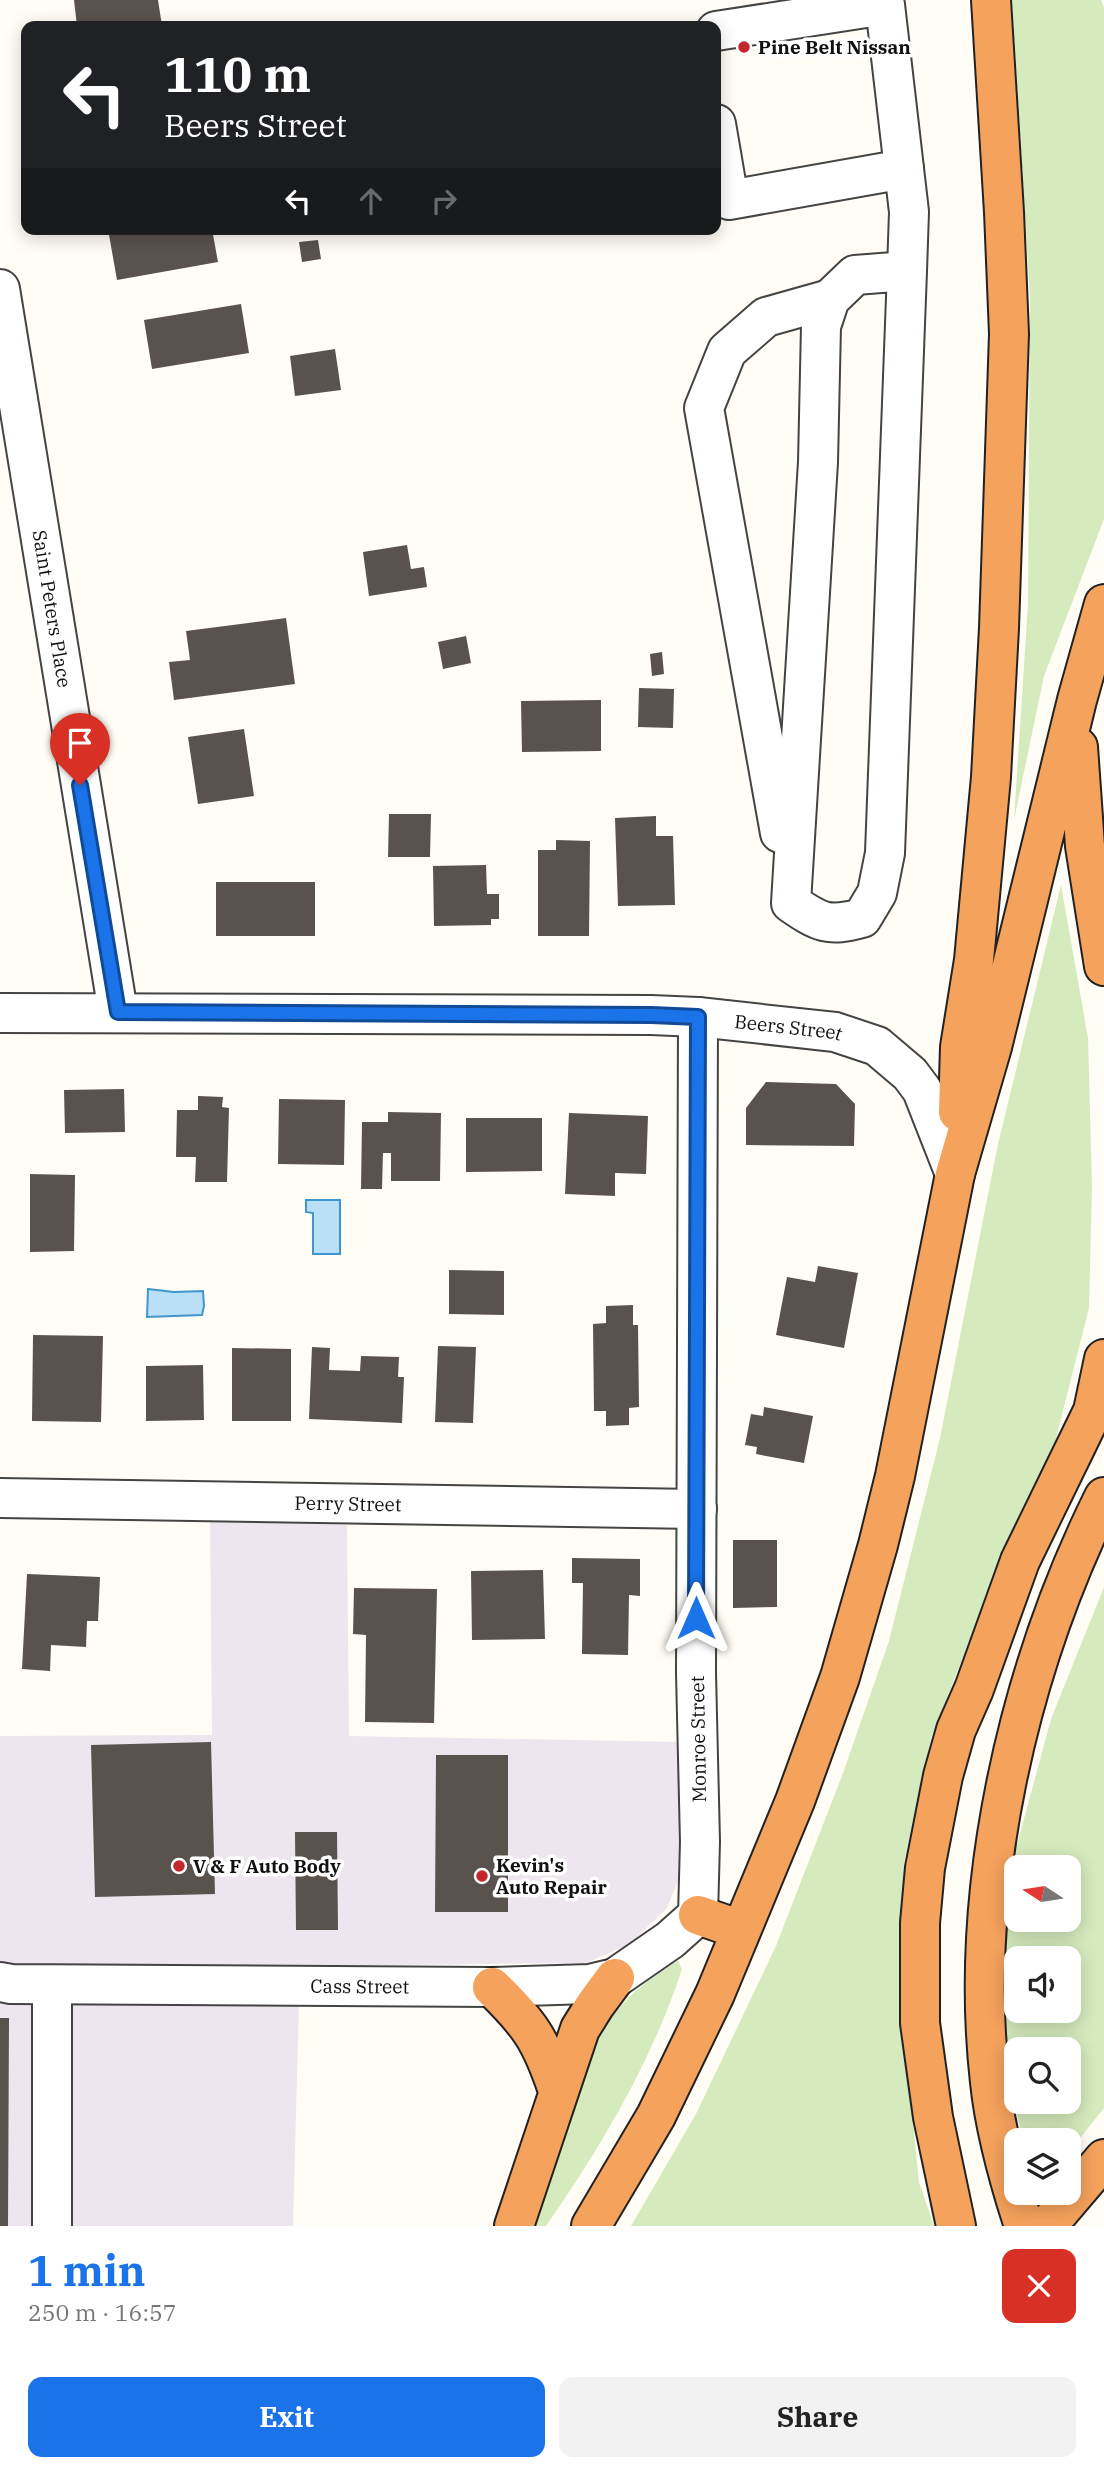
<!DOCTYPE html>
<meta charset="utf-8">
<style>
:root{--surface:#fff;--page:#f2f2f2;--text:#222;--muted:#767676;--accent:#1a73e8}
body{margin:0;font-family:"IBM Plex Serif",serif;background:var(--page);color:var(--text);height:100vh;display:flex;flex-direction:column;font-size:26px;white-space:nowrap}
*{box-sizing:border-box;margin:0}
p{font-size:23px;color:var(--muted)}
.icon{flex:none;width:38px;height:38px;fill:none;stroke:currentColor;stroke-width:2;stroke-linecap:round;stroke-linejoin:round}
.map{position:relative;height:2226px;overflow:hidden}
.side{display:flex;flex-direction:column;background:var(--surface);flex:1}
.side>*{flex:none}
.guide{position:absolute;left:21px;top:21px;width:700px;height:214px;border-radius:14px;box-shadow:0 4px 18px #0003;background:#202124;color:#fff;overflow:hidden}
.needle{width:46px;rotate:282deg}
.tools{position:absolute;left:1004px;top:1855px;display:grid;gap:14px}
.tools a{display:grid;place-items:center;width:77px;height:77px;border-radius:14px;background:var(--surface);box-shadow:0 4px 18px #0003;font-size:35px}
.pin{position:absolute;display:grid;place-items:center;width:60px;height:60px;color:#fff;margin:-72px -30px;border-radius:50% 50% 50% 0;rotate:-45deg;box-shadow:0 0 7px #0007}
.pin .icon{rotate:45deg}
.me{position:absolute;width:77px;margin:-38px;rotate:0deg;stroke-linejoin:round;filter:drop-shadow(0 0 5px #0008)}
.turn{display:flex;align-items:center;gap:24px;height:147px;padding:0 28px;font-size:32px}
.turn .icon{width:91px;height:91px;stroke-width:2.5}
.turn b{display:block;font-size:49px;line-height:60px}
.lanes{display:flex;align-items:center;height:66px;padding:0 28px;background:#0003;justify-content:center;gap:35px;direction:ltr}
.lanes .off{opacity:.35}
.round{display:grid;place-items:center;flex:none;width:74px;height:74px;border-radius:14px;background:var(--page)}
.head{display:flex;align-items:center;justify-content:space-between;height:119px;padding:0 28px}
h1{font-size:42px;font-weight:700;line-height:52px;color:var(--accent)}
.cta{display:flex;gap:14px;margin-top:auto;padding:14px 28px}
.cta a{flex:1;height:80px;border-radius:14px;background:var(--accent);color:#fff;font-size:28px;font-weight:700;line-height:80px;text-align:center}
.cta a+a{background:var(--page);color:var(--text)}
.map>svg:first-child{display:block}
.industrial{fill:#eee6ef}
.green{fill:#d5ebbd;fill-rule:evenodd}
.water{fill:#b9e0f7;stroke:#3f96cf;stroke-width:2}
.building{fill:#5a524d}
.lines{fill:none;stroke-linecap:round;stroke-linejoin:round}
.minor-casing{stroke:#444;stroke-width:42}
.highway-casing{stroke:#222;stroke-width:42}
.minor{stroke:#fff;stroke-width:38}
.highway{stroke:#f5a25d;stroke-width:38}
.route-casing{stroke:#114b97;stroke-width:18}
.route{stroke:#1a73e8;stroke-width:12}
.poi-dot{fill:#c4262e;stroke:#fff;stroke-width:2.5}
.labels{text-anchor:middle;stroke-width:7;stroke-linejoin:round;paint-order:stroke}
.poi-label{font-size:19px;font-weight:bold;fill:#111;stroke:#fff;text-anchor:start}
.street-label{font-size:19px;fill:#111;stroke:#fff}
</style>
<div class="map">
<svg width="1104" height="2226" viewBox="0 0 1104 2226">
<rect width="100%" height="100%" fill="#fffdf5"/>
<path class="industrial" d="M210,1521L347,1525L349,1736L682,1742L680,1876L667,1908L630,1944L586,1963L300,1966L293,2226H0V1736L212,1735Z"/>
<path class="green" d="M1012,0H1101L1104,7V519L1044,676L1014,820L1028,604L1030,298Z
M1061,885L1088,1038L1092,1186L1089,1308L1053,1450L998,1569L931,1738L904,1863V2031L919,2182L934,2226H631L696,2114L776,1946L843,1773L889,1641L940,1438L998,1144Z
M1104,1587V2108L1069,2152V2140H1023L1007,2069L1005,1889L1051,1719ZM1017,1867H1069V1920H1017ZM1017,1958H1069V2011H1017ZM1017,2049H1069V2102H1017Z
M678,1961L682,1969C652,2061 601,2147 546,2226H532L589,2056C610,2010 636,1987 678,1961Z"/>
<path class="water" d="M306,1200H340V1254H313V1213L306,1212Z
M148,1289L174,1292L203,1291L204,1306L202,1315L147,1317Z"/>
<path class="building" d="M74,0H158L162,26H77Z
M108,229H212L218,262L117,280Z
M318,240L321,259L302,262L299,242Z
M241,304L249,353L152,369L144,320Z
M335,349L341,390L295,396L290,356Z
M407,545L411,569L424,567L427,587L369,596L363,552Z
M286,618L295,684L174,700L169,662L190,660L186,631Z
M466,636L471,663L443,669L438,642Z
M662,652L664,674L652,676L650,654Z
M639,688L674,689L673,728L638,727Z
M601,700V751L522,752L521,701Z
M244,729L254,796L198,804L188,737Z
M389,814H431L430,857H388Z
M656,816V836H673L675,905L618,906L615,818Z
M556,840L590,841L589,936H538V850H556Z
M486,865L487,894H499V919H491V925L434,926L433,866Z
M216,882H315V936H216Z
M766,1082L836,1084L855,1104L854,1146L746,1145V1108Z
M124,1089L125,1132L65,1133L64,1090Z
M198,1096L223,1097L222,1107L229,1108L227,1182H195L196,1157H176L177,1110H198Z
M279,1099L345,1100L344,1165L278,1164Z
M388,1112L441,1113L440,1181H391V1153H383L382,1189H361L362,1122H388Z
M569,1113L648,1116L646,1174L615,1173V1196L565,1194Z
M466,1118H542V1171L466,1172Z
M30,1174L75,1175L74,1251L30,1252Z
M818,1266L858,1273L844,1348L776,1335L787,1277L815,1282Z
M449,1270L504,1271V1315L449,1314Z
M633,1305V1325H638L639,1407L629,1408V1425L606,1426V1411H594L593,1324L606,1323V1306Z
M33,1335L103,1336L101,1422L32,1421Z
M438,1346L476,1347L473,1423L435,1422Z
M312,1347L330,1348L329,1370L360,1371L361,1356L399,1357L398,1377H404L402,1423L309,1419Z
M232,1348L291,1349V1421H232Z
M203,1365L204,1420L146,1421V1366Z
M764,1407L813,1416L804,1463L756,1454L757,1447L745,1445L751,1414L763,1416Z
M733,1540H777V1607L733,1608Z
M572,1558L640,1559V1596L629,1595L628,1655L582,1654L583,1583H572Z
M543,1570L545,1639L472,1640L471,1571Z
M27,1574L100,1577L98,1621H87L86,1647L51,1645L50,1671L22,1669Z
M354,1588L437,1589L434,1723L365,1722L366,1635L353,1634Z
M211,1742L215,1894L95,1897L91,1745Z
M436,1755H508V1912H435Z
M295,1832H337L338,1930H296Z
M0,2018H9L8,2226H0Z"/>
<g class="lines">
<g class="minor-casing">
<g id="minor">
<path d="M716,31L885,5L909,212L907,271L885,853L877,893L862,918C828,927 820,923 791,903L818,462L821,326L830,299L855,275L907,271"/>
<path d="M716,124L729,200L904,169"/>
<path id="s1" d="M0,289L118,1012"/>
<path d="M780,833L704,408L727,351L766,317L830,299"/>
<path id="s2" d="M0,1013L651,1015L698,1017L835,1032L877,1046L910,1074L922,1090L955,1174"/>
<path id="s3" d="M0,1498L697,1509"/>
<path id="s4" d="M0,1982L11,1984L492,1987L590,1984L615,1978L670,1940L698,1915L700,1842L696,1673L698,1017"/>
<path d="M52,1985V2226"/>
</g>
</g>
<g class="highway-casing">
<path id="highway" d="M1078,747L1085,846L1104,966
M958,1112L960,1047L974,960L991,777L999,628L1009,334L1004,212L991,0
M698,1915L741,1930
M492,1987C530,2024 541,2040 558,2091
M514,2226L580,2029L595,2005L615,1978
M591,2226L656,2116L715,1994L795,1801L840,1677L878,1545L895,1476L955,1174L992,1047L1077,700L1104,604
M956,2226L933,2117L920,2023V1923L925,1868L943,1776L956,1730L974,1689L1020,1561L1093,1411L1104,1359
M1024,2226C1009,2180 995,2131 990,2082C968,1889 1018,1670 1104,1497
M1047,2226L1104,2159"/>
</g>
<use href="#minor" class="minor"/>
<use href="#highway" class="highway"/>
</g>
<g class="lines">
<g class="route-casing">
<path id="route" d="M80,785L118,1012L651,1015L698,1017L696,1618"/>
</g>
<use href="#route" class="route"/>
</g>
<g class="poi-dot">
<circle cx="744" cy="47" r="7"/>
<circle cx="179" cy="1866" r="7"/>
<circle cx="482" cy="1876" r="7"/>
</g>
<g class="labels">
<g class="poi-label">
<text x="758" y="54">Pine Belt Nissan</text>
<text x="496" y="1872">Kevin's<tspan x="496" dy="22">Auto Repair</tspan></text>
<text x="193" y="1873">V &amp; F Auto Body</text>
</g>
<g class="street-label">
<text dy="7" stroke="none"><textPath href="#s1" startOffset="324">Saint Peters Place</textPath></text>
<text dy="7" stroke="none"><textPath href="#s2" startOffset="789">Beers Street</textPath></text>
<text dy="7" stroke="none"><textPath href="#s3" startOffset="348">Perry Street</textPath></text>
<text transform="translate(698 1739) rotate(-91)" y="7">Monroe Street</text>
<text dy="7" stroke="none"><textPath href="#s4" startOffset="360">Cass Street</textPath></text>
</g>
</g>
</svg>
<div class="tools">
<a><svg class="needle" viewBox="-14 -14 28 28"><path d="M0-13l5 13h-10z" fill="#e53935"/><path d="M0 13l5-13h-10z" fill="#767676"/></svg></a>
<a><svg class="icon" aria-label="sound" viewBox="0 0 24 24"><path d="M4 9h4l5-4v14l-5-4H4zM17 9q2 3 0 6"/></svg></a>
<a><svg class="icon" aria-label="search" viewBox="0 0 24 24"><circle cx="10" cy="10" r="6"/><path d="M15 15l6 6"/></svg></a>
<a><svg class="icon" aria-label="layers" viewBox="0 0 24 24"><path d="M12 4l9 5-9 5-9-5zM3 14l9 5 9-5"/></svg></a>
</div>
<div class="pin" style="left:80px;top:785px;background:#d93025"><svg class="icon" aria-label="arrive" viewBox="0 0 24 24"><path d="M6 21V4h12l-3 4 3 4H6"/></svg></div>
<svg class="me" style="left:696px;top:1618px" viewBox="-20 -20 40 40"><path d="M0-17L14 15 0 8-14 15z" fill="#1a73e8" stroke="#fff" stroke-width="4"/></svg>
<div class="guide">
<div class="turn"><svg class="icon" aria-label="left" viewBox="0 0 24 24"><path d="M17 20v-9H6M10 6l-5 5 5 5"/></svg><div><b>110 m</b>Beers Street</div></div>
<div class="lanes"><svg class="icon" aria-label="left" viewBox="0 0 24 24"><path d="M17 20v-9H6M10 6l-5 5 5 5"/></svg><svg class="icon off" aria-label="ahead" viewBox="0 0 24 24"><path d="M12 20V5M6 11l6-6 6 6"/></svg><svg class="icon off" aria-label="right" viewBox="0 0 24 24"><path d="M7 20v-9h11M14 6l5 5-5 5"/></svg></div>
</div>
</div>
<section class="side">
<div class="head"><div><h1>1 min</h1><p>250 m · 16:57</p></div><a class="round" style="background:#d93025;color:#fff"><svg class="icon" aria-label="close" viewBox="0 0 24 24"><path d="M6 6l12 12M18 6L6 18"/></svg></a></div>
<div class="cta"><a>Exit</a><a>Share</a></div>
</section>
